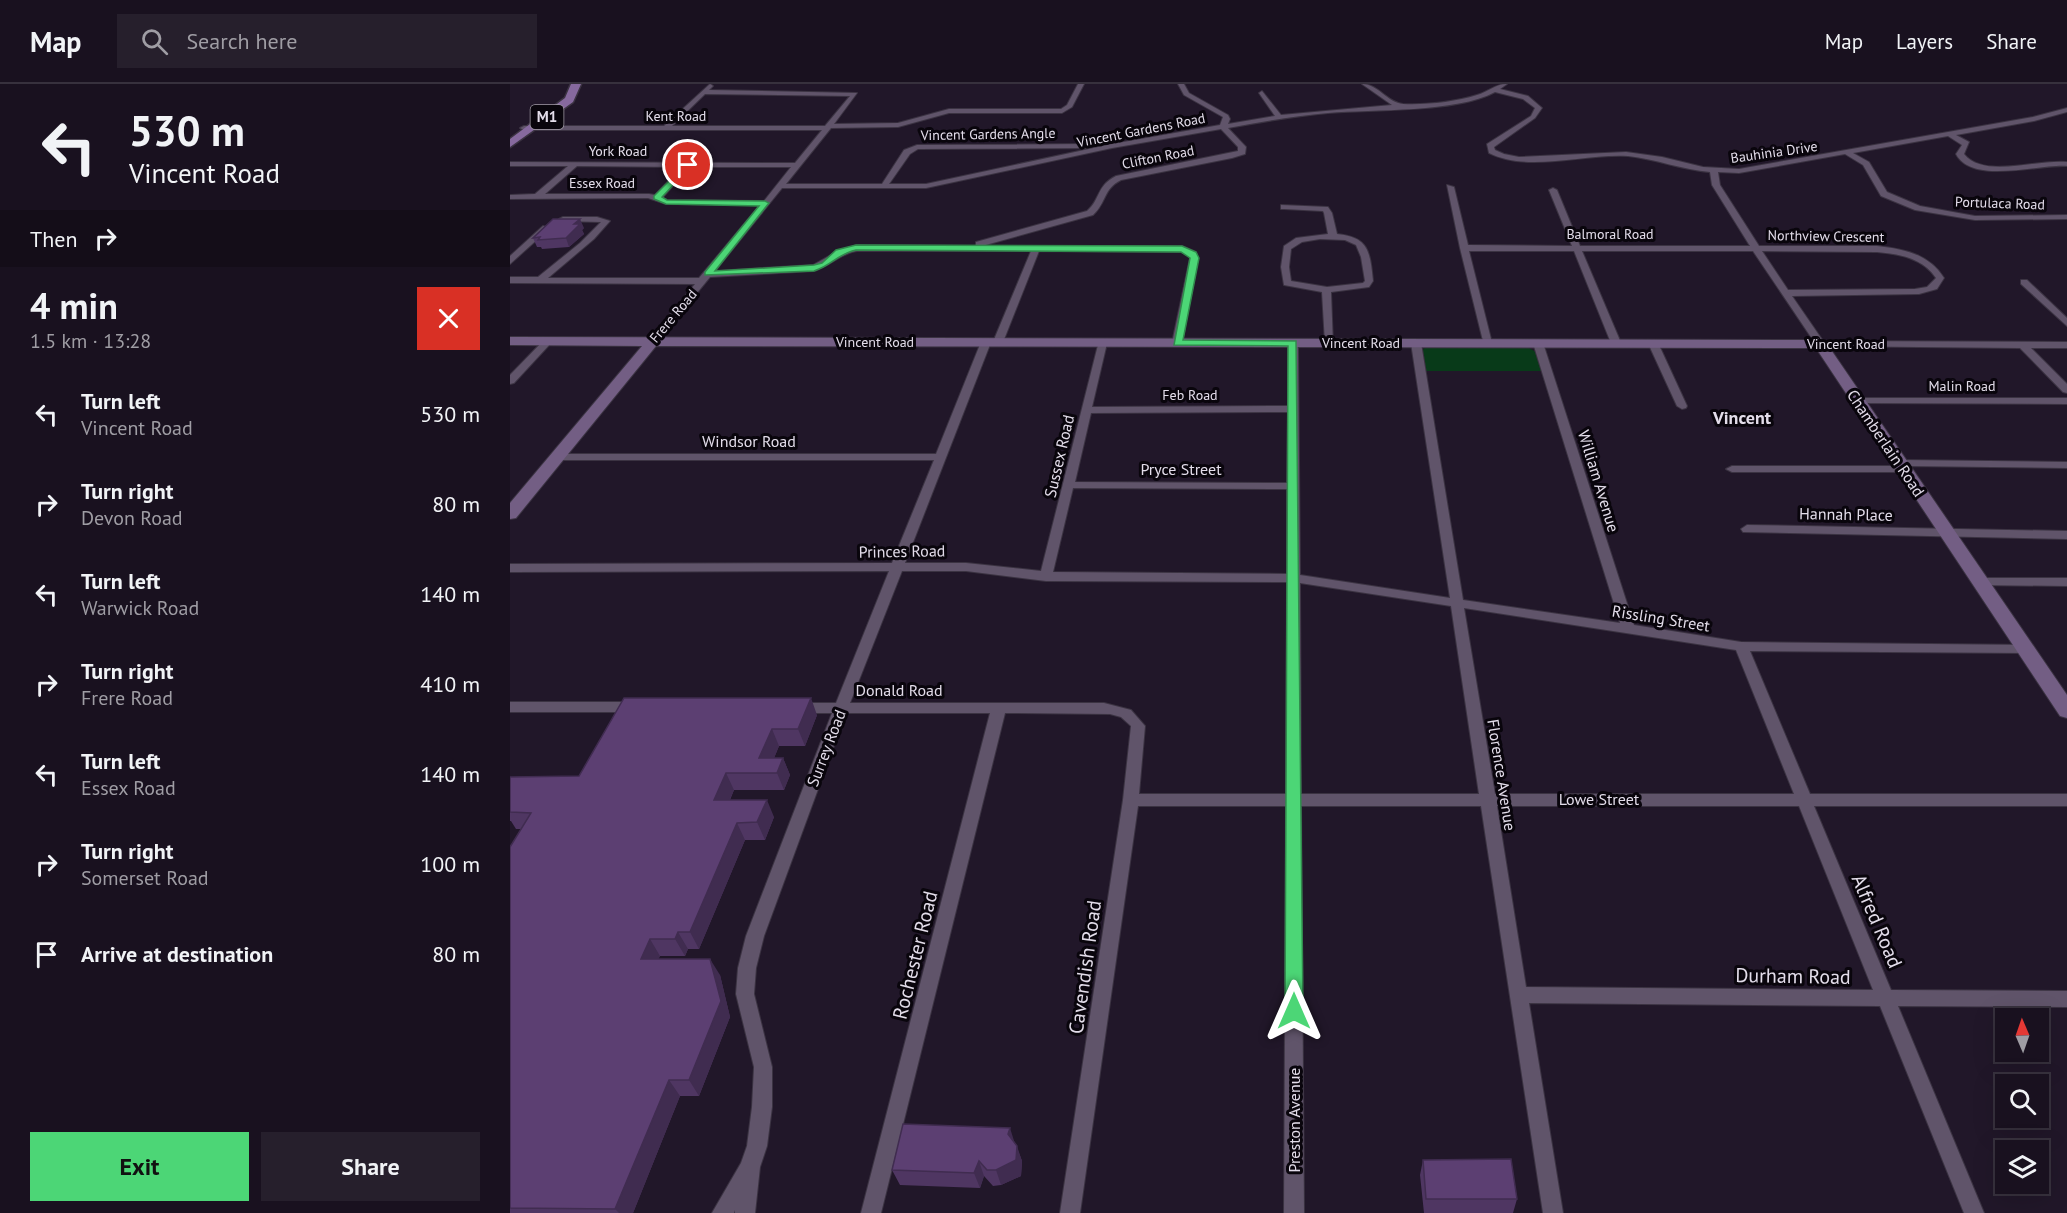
<!DOCTYPE html>
<meta charset="utf-8">
<style>
:root{--surface:#19111f;--page:#261f2c;--text:#f1f3f6;--muted:#9f9da4;--line:#37313d;--accent:#4cd676}
body{margin:0;font-family:"PT Sans",sans-serif;background:var(--page);color:var(--text);height:100vh;display:flex;flex-direction:column;font-size:22px;white-space:nowrap}
*{box-sizing:border-box;margin:0}
p{font-size:20px;color:var(--muted)}
.icon{flex:none;width:33px;height:33px;fill:none;stroke:currentColor;stroke-width:2;stroke-linecap:round;stroke-linejoin:round}
.map{position:relative;flex:1;overflow:hidden}
.sheet{display:flex;flex-direction:column;background:var(--surface);width:510px}
.sheet>*{flex:none}
.banner{background:#19111f;color:var(--text);overflow:hidden}
.needle{width:39px;rotate:358deg}
.fabs{position:absolute;left:1485px;top:924px;display:grid;gap:12px}
.fabs a{display:grid;place-items:center;width:54px;height:54px;border-radius:0px;background:var(--surface);box-shadow:0 6px 24px #0002,0 0 0 2px var(--line);font-size:30px}
.pin{position:absolute;display:grid;place-items:center;width:51px;height:51px;color:#fff;margin:-26px;border:3px solid #fff;border-radius:50%;box-shadow:0 2px 6px #0007}
.me{position:absolute;width:66px;margin:-33px;rotate:0deg;stroke-linejoin:round;filter:drop-shadow(0 0 4px #0008)}
.turn{display:flex;align-items:center;gap:21px;height:126px;padding:0 30px;font-size:27px}
.turn .icon{width:78px;height:78px;stroke-width:2.5}
.turn b{display:block;font-size:42px;line-height:51px}
.then{display:flex;align-items:center;height:57px;padding:0 30px;background:#0003;gap:12px;font-size:22px}
.round{display:grid;place-items:center;flex:none;width:63px;height:63px;border-radius:0px;background:var(--page)}
.summary{display:flex;align-items:center;justify-content:space-between;height:102px;padding:0 30px}
h1{font-size:36px;font-weight:600;line-height:45px}
.cta{display:flex;gap:12px;margin-top:auto;padding:12px 30px}
.cta a{flex:1;height:69px;border-radius:0px;background:var(--accent);color:#111;font-size:24px;font-weight:600;line-height:69px;text-align:center}
.cta a+a{background:var(--page);color:var(--text)}
ul{padding:0;list-style:none}
li{display:flex;align-items:center;gap:18px;height:90px;padding:0 30px}
li div{flex:1}
li b{display:block;font-size:22px}
li em{font-style:normal}
header{display:flex;align-items:center;gap:36px;box-sizing:border-box;height:84px;padding:0 30px;background:var(--surface);border-bottom:2px solid var(--line)}
header strong{font-size:28px}
nav{display:flex;gap:33px;margin-inline-start:auto;font-size:21px}
.search{width:420px;height:54px;background:var(--page);display:flex;align-items:center;gap:15px;box-sizing:border-box;padding:0 21px;border-radius:0px;color:var(--muted);font-size:22px}
main{display:flex;flex:1;min-height:0}
.map>svg:first-child{display:block}
.green{fill:#083a19}
.lines{fill:none;stroke-linecap:round;stroke-linejoin:round}
.street-casing{stroke:#3b3342;stroke-width:2}
.secondary-casing{stroke:#3b3342;stroke-width:2}
.primary-casing{stroke:#3b3342;stroke-width:3}
.street{fill:#60546a;fill-rule:evenodd}
.secondary{fill:#735e84;fill-rule:evenodd}
.primary{fill:#86699e;fill-rule:evenodd}
.wall{fill:#4f3662}
.shaded-wall{fill:#402c50}
.building{fill:#5c3f72;stroke:#402c50;stroke-width:1.5}
.route{fill:#4cd676;stroke:#318b4d;stroke-width:1.5}
.labels{text-anchor:middle;stroke-width:6;stroke-linejoin:round;paint-order:stroke}
.far-street-label{font-size:14px;fill:#e3ddea;stroke:#09050c}
.shield{fill:#09050c;stroke:#a29ca7;stroke-width:1.5}
.shield-label{font-size:15px;font-weight:bold;fill:#e3ddea}
.street-label{font-size:16px;fill:#e3ddea;stroke:#09050c}
.far-district-label{font-size:18px;font-weight:bold;fill:#e3ddea;stroke:#09050c}
.near-street-label{font-size:20px;fill:#e3ddea;stroke:#09050c}
</style>
<header>
<strong>Map</strong>
<div class="search"><svg class="icon" aria-label="search" viewBox="0 0 24 24"><circle cx="10" cy="10" r="6"/><path d="M15 15l6 6"/></svg>Search here</div>
<nav><a>Map</a><a>Layers</a><a>Share</a></nav>
</header>
<main>
<section class="sheet">
<div class="banner">
<div class="turn"><svg class="icon" aria-label="left" viewBox="0 0 24 24"><path d="M17 20v-9H6M10 6l-5 5 5 5"/></svg><div><b>530 m</b>Vincent Road</div></div>
<div class="then">Then<svg class="icon" aria-label="right" viewBox="0 0 24 24"><path d="M7 20v-9h11M14 6l5 5-5 5"/></svg></div>
</div>
<div class="summary"><div><h1>4 min</h1><p>1.5 km · 13:28</p></div><a class="round" style="background:#d93025;color:#fff"><svg class="icon" aria-label="close" viewBox="0 0 24 24"><path d="M6 6l12 12M18 6L6 18"/></svg></a></div>
<ul>
<li><svg class="icon" aria-label="left" viewBox="0 0 24 24"><path d="M17 20v-9H6M10 6l-5 5 5 5"/></svg><div><b>Turn left</b><p>Vincent Road</p></div><em>530 m</em></li>
<li><svg class="icon" aria-label="right" viewBox="0 0 24 24"><path d="M7 20v-9h11M14 6l5 5-5 5"/></svg><div><b>Turn right</b><p>Devon Road</p></div><em>80 m</em></li>
<li><svg class="icon" aria-label="left" viewBox="0 0 24 24"><path d="M17 20v-9H6M10 6l-5 5 5 5"/></svg><div><b>Turn left</b><p>Warwick Road</p></div><em>140 m</em></li>
<li><svg class="icon" aria-label="right" viewBox="0 0 24 24"><path d="M7 20v-9h11M14 6l5 5-5 5"/></svg><div><b>Turn right</b><p>Frere Road</p></div><em>410 m</em></li>
<li><svg class="icon" aria-label="left" viewBox="0 0 24 24"><path d="M17 20v-9H6M10 6l-5 5 5 5"/></svg><div><b>Turn left</b><p>Essex Road</p></div><em>140 m</em></li>
<li><svg class="icon" aria-label="right" viewBox="0 0 24 24"><path d="M7 20v-9h11M14 6l5 5-5 5"/></svg><div><b>Turn right</b><p>Somerset Road</p></div><em>100 m</em></li>
<li><svg class="icon" aria-label="arrive" viewBox="0 0 24 24"><path d="M6 21V4h12l-3 4 3 4H6"/></svg><div><b>Arrive at destination</b></div><em>80 m</em></li>
</ul>
<div class="cta"><a>Exit</a><a>Share</a></div>
</section>
<div class="map">
<svg width="1557" height="1129" viewBox="0 0 1557 1129">
<rect width="100%" height="100%" fill="#211729"/>
<path class="green" d="M915,264H1019L1026,268L1032,287H916L912,266Z"/>
<g class="lines">
<g class="street-casing">
<path id="street" d="M200,0L203,2L199,6L347,9L324,40L388,39L439,25H551L557,21L568,0H574L562,23L552,29H439L388,43L321,44L276,100H372L394,66L407,61L576,60L580,62L576,64L408,65L400,70L379,100H416L602,60L710,41L713,33L674,11L668,0H674L679,9L718,31L720,35L718,40L765,32L749,9L752,7L771,31L882,21L852,0C868,0 878,19 893,20C916,21 945,18 967,11C978,8 985,0 997,0L990,5L1018,12L1032,24L1025,34L984,63L985,66L994,70L1009,73L1116,68L1152,73L1193,83L1229,85L1523,33L1557,24V28L1524,37L1446,51L1459,58L1454,70C1474,95 1527,75 1557,78V82C1529,80 1462,101 1446,70L1452,61L1438,52L1343,69L1359,78L1377,108L1410,122L1465,132L1557,131V135L1465,136L1405,126L1371,112L1353,81L1335,70L1229,89L1208,88L1210,101L1249,162H1367C1394,165 1419,170 1434,194L1427,205L1409,210L1282,212L1313,257L1557,258V264H1521L1557,300V309L1553,308L1510,264L1307,262L1243,167H1072L1111,259L1106,262L1101,259L1064,167H959L982,259L974,261L950,164L937,101L944,103L958,161L1062,162L1039,106L1043,104L1047,106L1070,162H1240L1202,101L1200,88C1173,86 1146,75 1118,72C1075,69 1019,89 979,69L977,60L1021,32L1025,24L1013,15L985,8C946,29 864,25 818,29C784,32 751,38 718,44L736,63L735,70L722,74L611,96C593,105 597,118 583,131L472,162H672L686,168L688,174L672,259L667,262L662,259L680,174L679,171L671,168L529,167L493,258L488,261L483,258L521,167H347C331,169 320,182 304,187L200,193L145,260L142,261L137,258L139,256L185,200L0,199V193H28L70,159L91,138L50,137L49,135L53,133H87L100,137L84,155L38,194H189L250,121L156,120L138,114L0,115V111L25,110L58,82H0V78L285,79L312,46H14L10,44L14,42H154ZM195,10L340,12L315,42H162ZM711,45L728,63V67L606,92C586,102 591,115 577,127L466,158V162L347,161L330,166L303,181L205,187L272,104H416L602,64ZM67,82L172,83L145,111L139,110H35ZM180,83H281L254,117L157,116L152,114ZM1252,167L1367,168C1389,170 1413,174 1426,194L1417,203L1405,205L1278,206Z
M771,121L818,123L822,129L827,150C859,153 860,168 863,197L859,203L821,208L823,261L815,259L812,208L774,201L771,183L774,162L786,154L818,150L814,129L813,127L774,125H771ZM810,155L835,156L846,161L851,173L855,197L853,199L817,203L781,197L779,183L781,165L792,158Z
M33,142L40,144L0,180V172Z
M1511,196H1517L1557,234V242L1511,200Z
M38,254L41,255V259L4,299L0,300V291L35,255Z
M476,255L481,258L395,479H456L531,487L589,257L597,259L582,323L778,322V259L783,256L788,259L790,491L940,514L901,259L906,256L911,259L953,516L1110,539L1023,259L1028,256L1033,259L1124,541L1231,558L1521,561L1523,564L1516,569L1240,567L1300,710H1557V722H1304L1381,906L1557,907V923L1388,922L1474,1129H1454L1370,922L1019,919L1053,1129H1033L971,722H791L794,1129H774L776,722H628L570,1129H550L613,716L621,642L611,633L600,630L495,629L371,1129H351L480,629H336L254,852L246,884L244,910L262,983V1023L257,1062L250,1083L245,1129H225V1126L224,1129H202L231,1079L237,1062L242,1023L244,983L226,910L228,884L236,852L322,629H287L282,628L280,624L282,620L287,619H326L379,487L0,488V480L382,479L424,376H47L41,373L47,370H426L471,258ZM778,328L777,399L565,398L581,329ZM563,404L777,405V490L543,488ZM392,487H456L536,497L777,498L776,710H629L635,642L621,626L594,619H340ZM790,499L941,522L969,710H791ZM954,524L1226,566L1284,710H985ZM987,722H1289L1363,906L1016,903Z
M1143,256L1148,259L1177,322L1176,324L1172,325L1167,322L1138,259Z
M1348,314H1557V320L1344,319V315Z
M1390,376L1557,378V384L1397,382L1400,385L1394,388H1222L1216,385L1222,382H1387L1384,379Z
M1237,441L1557,447V455L1233,448L1231,445Z
M1471,494H1557V502L1467,501L1465,498L1467,495Z
M0,618H127L132,619L134,623L132,627L127,628H0Z"/>
</g>
<g class="secondary-casing">
<path id="secondary" d="M0,253L1310,256L1315,257L1557,611V634L1550,632L1306,264L146,262L6,434L0,435V419L132,262L0,261Z"/>
</g>
<g class="primary-casing">
<path id="primary" d="M61,0H71L63,18L0,63V55L55,14Z"/>
</g>
<use href="#street" class="street"/>
<use href="#secondary" class="secondary"/>
<use href="#primary" class="primary"/>
</g>
<path class="wall" d="M74,144L72,146L74,150L59,163L32,165L31,163H27L23,154Z
M307,631L295,662H269L264,674H273L280,691L274,706H224L220,716L264,733L255,756H235L189,865H178L175,872H150L148,875L210,891L220,933L189,1012H170L123,1129H0V763L11,745H6L1,737H0V693L69,692Z
M505,1059L512,1077L511,1092L491,1101L483,1102L474,1092L470,1104L390,1101L382,1086Z
M913,1076L1007,1115L1003,1129H914L910,1091Z"/>
<path class="shaded-wall" d="M70,135L74,144L72,146L74,150L59,163L56,154L64,140Z
M301,614L307,631L295,662L288,645Z
M262,645L269,662L258,689L249,674Z
M273,674L280,691L274,706L267,689Z
M216,689L224,706L212,733L204,716Z
M257,716L264,733L255,756L247,738Z
M227,739L235,756L189,865L180,848Z
M168,848L178,865L175,872L165,855Z
M140,855L150,872L141,892L131,875Z
M200,875L210,891L220,933L189,1012L179,996Z
M159,996L170,1012L123,1129H109L105,1125Z
M500,1044L505,1060L498,1050Z
M507,1062L512,1077L511,1092L491,1101L486,1086Z
M469,1077L474,1092L470,1104L464,1089Z"/>
<path class="building" d="M43,135H70L64,140H70L56,154L28,156L30,153L23,154Z
M114,614H301L288,645H262L249,674H273L267,689H216L204,716H257L247,738L227,739L180,848H168L165,855H140L131,875H200L211,917L179,996H159L105,1125L0,1124V763L21,729L0,728V693L69,692Z
M393,1040L500,1044L498,1050L507,1062L506,1076L486,1086H477L469,1077L464,1089L382,1086Z
M1001,1075L1007,1115H916L913,1076Z"/>
<path class="route" d="M178,78L181,79V82L152,113L157,116L255,117L259,119L205,187L304,181L312,179L326,166L346,161L672,162L686,168L689,174L673,256L786,257L793,927L790,933L784,935L777,933L775,927L778,262L664,261L680,174L671,168L346,166C327,170 323,181 304,187L195,191V188L249,122L156,120L144,115V112Z"/>
<g class="labels">
<g class="far-street-label">
<text x="166" y="37">Kent Road</text>
<text transform="translate(631 46) rotate(-11)" y="5">Vincent Gardens Road</text>
<text transform="translate(478 50) rotate(-1)" y="5">Vincent Gardens Angle</text>
<text x="108" y="72">York Road</text>
<text transform="translate(1264 68) rotate(-8)" y="5">Bauhinia Drive</text>
<text transform="translate(648 73) rotate(-11)" y="5">Clifton Road</text>
<text x="92" y="104">Essex Road</text>
<text transform="translate(1490 119) rotate(2)" y="5">Portulaca Road</text>
<text x="1100" y="155">Balmoral Road</text>
<text transform="translate(1316 152) rotate(1)" y="5">Northview Crescent</text>
<text transform="translate(163 232) rotate(-50)" y="5">Frere Road</text>
<text x="365" y="263">Vincent Road</text>
<text x="851" y="264">Vincent Road</text>
<text x="1336" y="265">Vincent Road</text>
<text x="1452" y="307">Malin Road</text>
<text x="680" y="316">Feb Road</text>
</g>
<rect class="shield" x="20.5" y="21" width="33" height="24" rx="4.5"/>
<g class="shield-label">
<text x="37" y="38">M1</text>
</g>
<g class="street-label">
<text x="239" y="363">Windsor Road</text>
<text transform="translate(1376 359) rotate(56)" y="6">Chamberlain Road</text>
<text transform="translate(549 372) rotate(-77)" y="6">Sussex Road</text>
<text x="671" y="391">Pryce Street</text>
<text transform="translate(1089 397) rotate(73)" y="6">William Avenue</text>
<text transform="translate(1336 430) rotate(1)" y="6">Hannah Place</text>
<text transform="translate(392 467) rotate(-1)" y="6">Princes Road</text>
<text transform="translate(1151 534) rotate(9)" y="6">Rissling Street</text>
<text x="389" y="612">Donald Road</text>
<text transform="translate(316 664) rotate(-69)" y="6">Surrey Road</text>
<text transform="translate(992 691) rotate(81)" y="6">Florence Avenue</text>
<text x="1089" y="721">Lowe Street</text>
<text transform="translate(784 1036) rotate(-90)" y="6">Preston Avenue</text>
</g>
<g class="far-district-label">
<text x="1232" y="340">Vincent</text>
</g>
<g class="near-street-label">
<text transform="translate(1367 837) rotate(67)" y="7">Alfred Road</text>
<text transform="translate(405 871) rotate(-76)" y="7">Rochester Road</text>
<text transform="translate(575 883) rotate(-82)" y="7">Cavendish Road</text>
<text transform="translate(1283 892) rotate(1)" y="7">Durham Road</text>
</g>
</g>
</svg>
<div class="fabs">
<a><svg class="needle" viewBox="-14 -14 28 28"><path d="M0-13l5 13h-10z" fill="#e53935"/><path d="M0 13l5-13h-10z" fill="#9f9da4"/></svg></a>
<a><svg class="icon" aria-label="search" viewBox="0 0 24 24"><circle cx="10" cy="10" r="6"/><path d="M15 15l6 6"/></svg></a>
<a><svg class="icon" aria-label="layers" viewBox="0 0 24 24"><path d="M12 4l9 5-9 5-9-5zM3 14l9 5 9-5"/></svg></a>
</div>
<div class="pin" style="left:178px;top:81px;background:#d93025"><svg class="icon" aria-label="arrive" viewBox="0 0 24 24"><path d="M6 21V4h12l-3 4 3 4H6"/></svg></div>
<svg class="me" style="left:784px;top:927px" viewBox="-20 -20 40 40"><path d="M0-17L14 15 0 8-14 15z" fill="#4cd676" stroke="#fff" stroke-width="4"/></svg>
</div>
</main>
